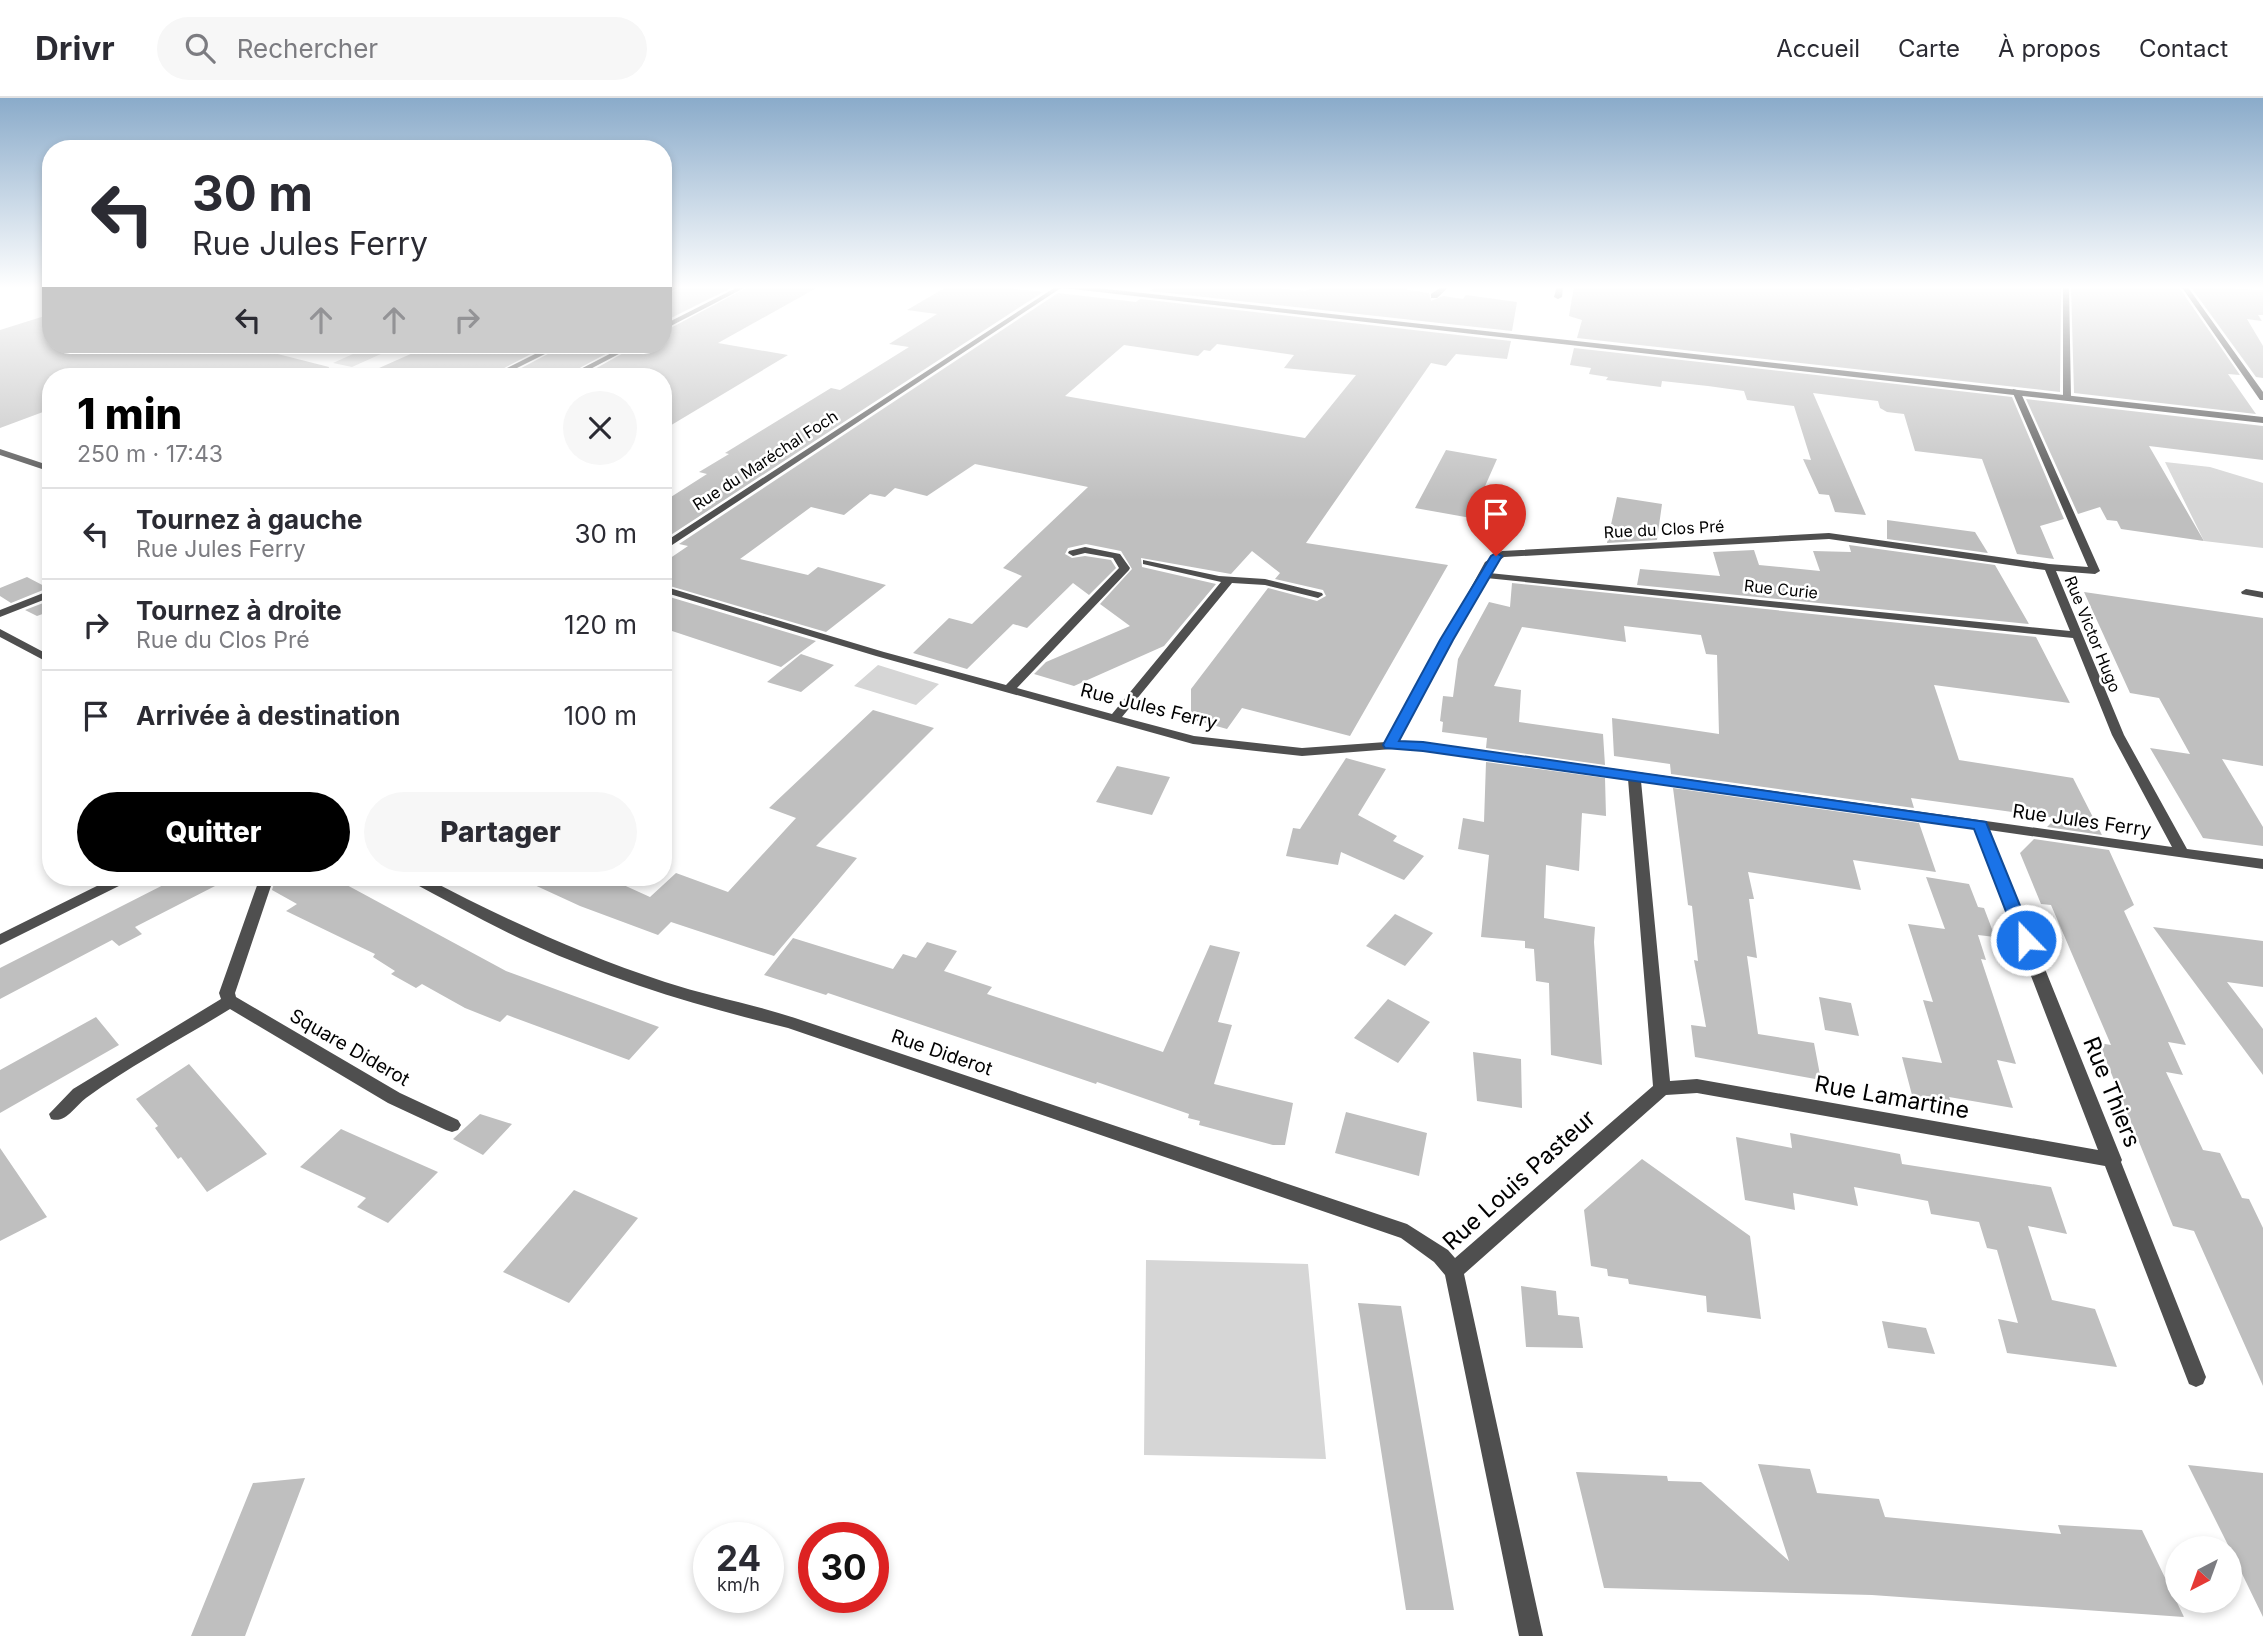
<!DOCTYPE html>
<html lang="fr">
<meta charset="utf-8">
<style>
:root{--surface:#fff;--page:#f7f7f7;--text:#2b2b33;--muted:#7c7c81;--line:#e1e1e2;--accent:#000}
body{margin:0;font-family:Inter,sans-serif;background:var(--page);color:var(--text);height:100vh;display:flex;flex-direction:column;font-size:26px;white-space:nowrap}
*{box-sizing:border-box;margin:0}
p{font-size:23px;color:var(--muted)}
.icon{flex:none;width:38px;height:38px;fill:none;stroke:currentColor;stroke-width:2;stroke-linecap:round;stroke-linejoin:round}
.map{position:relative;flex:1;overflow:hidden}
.side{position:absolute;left:42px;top:270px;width:630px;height:518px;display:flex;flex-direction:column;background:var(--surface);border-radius:28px;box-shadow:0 4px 10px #0003}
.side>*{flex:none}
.guide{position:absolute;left:42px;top:42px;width:630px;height:214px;border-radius:28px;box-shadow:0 4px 10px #0003;background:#fff;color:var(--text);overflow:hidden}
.needle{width:46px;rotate:221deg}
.controls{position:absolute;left:2165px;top:1438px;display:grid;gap:14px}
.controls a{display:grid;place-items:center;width:77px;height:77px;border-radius:50%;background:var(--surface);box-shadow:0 4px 10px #0003;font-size:35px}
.speed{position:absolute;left:693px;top:1424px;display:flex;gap:14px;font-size:35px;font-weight:700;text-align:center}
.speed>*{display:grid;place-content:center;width:91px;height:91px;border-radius:50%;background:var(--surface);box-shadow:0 4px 10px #0003;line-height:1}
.speed small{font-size:18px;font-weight:400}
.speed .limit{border:10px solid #d22;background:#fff;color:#111}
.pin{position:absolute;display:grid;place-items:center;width:60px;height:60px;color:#fff;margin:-72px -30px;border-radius:50% 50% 50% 0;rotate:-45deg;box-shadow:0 0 7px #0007}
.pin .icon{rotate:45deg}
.me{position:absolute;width:77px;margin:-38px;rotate:338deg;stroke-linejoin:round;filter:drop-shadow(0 0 5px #0008)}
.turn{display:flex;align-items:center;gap:24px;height:147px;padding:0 35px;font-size:32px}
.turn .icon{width:91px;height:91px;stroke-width:2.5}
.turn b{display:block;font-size:49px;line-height:60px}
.lanes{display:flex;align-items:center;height:66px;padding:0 35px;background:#0003;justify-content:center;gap:35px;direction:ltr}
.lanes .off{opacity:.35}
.round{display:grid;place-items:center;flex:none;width:74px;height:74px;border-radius:37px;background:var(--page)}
.overview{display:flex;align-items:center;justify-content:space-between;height:119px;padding:0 35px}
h1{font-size:42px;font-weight:800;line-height:52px;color:var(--accent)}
.cta{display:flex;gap:14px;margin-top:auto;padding:14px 35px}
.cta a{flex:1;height:80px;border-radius:42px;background:var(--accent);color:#fff;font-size:28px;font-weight:800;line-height:80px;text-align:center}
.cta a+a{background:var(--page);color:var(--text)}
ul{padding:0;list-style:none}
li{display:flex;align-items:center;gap:21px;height:91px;padding:0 35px;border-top:2px solid var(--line)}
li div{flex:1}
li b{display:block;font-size:26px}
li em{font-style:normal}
header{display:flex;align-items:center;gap:42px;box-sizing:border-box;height:98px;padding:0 35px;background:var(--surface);border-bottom:2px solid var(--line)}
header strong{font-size:33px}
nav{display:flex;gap:38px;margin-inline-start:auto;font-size:24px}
.search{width:490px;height:63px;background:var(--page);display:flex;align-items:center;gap:18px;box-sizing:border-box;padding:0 24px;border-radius:38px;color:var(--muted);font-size:26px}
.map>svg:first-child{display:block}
.green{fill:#d6d6d6}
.building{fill:#bfbfbf;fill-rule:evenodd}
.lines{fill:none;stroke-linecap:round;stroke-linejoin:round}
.pedestrian{fill:#4f4f4f;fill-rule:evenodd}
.minor{fill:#4f4f4f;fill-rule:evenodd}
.tertiary{fill:#4f4f4f;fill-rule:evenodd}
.route{fill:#1a73e8;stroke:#114b97;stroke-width:2}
.labels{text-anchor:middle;stroke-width:5;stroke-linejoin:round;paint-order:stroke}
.far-street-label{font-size:16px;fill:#000;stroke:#fff}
.street-label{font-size:19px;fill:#000;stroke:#fff}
.near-street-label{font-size:23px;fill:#000;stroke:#fff}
</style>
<header>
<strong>Drivr</strong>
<div class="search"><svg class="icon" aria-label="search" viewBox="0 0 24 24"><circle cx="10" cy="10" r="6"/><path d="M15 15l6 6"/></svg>Rechercher</div>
<nav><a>Accueil</a><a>Carte</a><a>À propos</a><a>Contact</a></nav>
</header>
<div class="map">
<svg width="2263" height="1538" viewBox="0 0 2263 1538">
<rect width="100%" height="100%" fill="#fff"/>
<path class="green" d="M373,247L392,251L352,269L333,265Z
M2165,364L2210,369L2263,385V450L2204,443Z
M878,567L939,586L916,607L854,588Z
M1146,1162L1308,1166L1326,1361L1144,1357Z"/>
<path class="building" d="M684,188H735L663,224V199Z
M750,188H820L718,245L788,257L663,332V278H582L638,247H663V234Z
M948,188H991L1043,194L663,442V404L707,376L699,374L729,356L725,355L831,290L840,292L909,249L889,246L937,216L907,212Z
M1156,188H1258L1306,193L1316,188H1410L1407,192L1429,195L1431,203L1443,198L1463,201L1466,197L1517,204L1512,233L1150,193Z
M1574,188H1819L1860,192L1861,188H2061L2060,294L1577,240L1582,222L1569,218Z
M2071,188H2178L2240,277L2228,276L2256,316L2074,295Z
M2190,188L2263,192V217H2258L2262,223L2247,221L2263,248V280L2256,279Z
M1058,195L1136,204L1140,201L1511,243L1507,261L1456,256L1446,268L1431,265L1306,445L1448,467L1350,638L1242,610L1227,631L1191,621V591L1268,490L1317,503L1326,498L1323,492L1275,481L1280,475L1252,453L1231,476L1141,460L1142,469L1216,486L1164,548L1074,588L1034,576L1046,564L1130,528L1100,506L1132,471L1121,453L1086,446L1068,450L1065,456L1072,460L1085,458L1111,462L1116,470L1089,497L1073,485L1027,530L1013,526L967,571L913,555L949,520L972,526L1022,478L1003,470L1088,389L975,366L927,398L895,390L885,399L870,396L844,417L811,409L740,461L808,477L818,469L886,487L826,534L663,486V465L688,448L679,446ZM1217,246L1294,257L1284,270L1356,277L1305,340L1065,298L1124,247L1198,258L1204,252L1210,253Z
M51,216V247H242L329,269L327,278H51V311L0,330V232Z
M431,247H548L489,278H361Z
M565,247H622L565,278H506Z
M1574,250L2012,299L2064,421L2040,428L2054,461L2017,456L1982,361L1915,353L1904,316L1887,314L1880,310L1878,303L1813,295L1866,417L1835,414L1829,397L1819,396L1803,361L1811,362L1794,308L1747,302L1744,293L1708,288L1662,283L1661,289L1606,282L1608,279L1589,276L1591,270L1570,267Z
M2026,301L2263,328V362L2149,348L2204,443L2121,431L2117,423L2107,422L2100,409L2078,416Z
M1446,352L1497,361L1471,420L1415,410Z
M1617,399L1662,406L1657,442L1607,445Z
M1887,422L1975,434L1988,455L1887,441Z
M1849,447L1995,467L2029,526L1637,487L1640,471L1720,478L1713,454L1754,452L1759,467L1820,473L1813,453L1851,454Z
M27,479L48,490L11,505L0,498V490Z
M1512,485L2036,539L2070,605L1934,587L1959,662L2073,680L2102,737L2047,729L2056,720L1911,700L1914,710L1671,676L1670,666L1614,658L1612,620L1719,636L1717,557L1706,556L1701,537L1624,528L1626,544L1522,529L1494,588L1521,592L1519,624L1603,636L1605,667L1486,650L1487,640L1442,634L1443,624L1440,623L1443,598L1453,599L1458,561L1489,504L1510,509Z
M2084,494L2263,520V668L2222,661L2263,729V748L2203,740L2150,650L2190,656L2159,600L2130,595Z
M663,497L816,543L781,569L663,530Z
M51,502V513L37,518L25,512Z
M801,556L834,567L801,594L767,584Z
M873,612L934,630L816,748L857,760L774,858L671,824L658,837L580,808L517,779H606L650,799L676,775L728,794L796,720L769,710Z
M1346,660L1386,671L1358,717L1397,738L1393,743L1424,758L1404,782L1341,754L1338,767L1286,758L1293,730L1300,731Z
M1486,664L1605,680L1606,718L1582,715L1579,773L1546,767L1544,820L1595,829L1594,844L1602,967L1551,957L1549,885L1536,883L1534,851L1525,850V843L1481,839L1489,757L1458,751L1463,720L1484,724Z
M1117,668L1170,679L1152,717L1096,704Z
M1673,690L1919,725L1936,774L1853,762L1861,792L1748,774L1754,801H1749L1757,860L1747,858L1758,936L1814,945L1821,982L1695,959L1691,927L1706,929L1694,862L1698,863L1692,808L1688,807Z
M2034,741L2109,752L2134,807L2124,813L2186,947L2168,944L2183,977L2166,974L2203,1052L2220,1055L2242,1100L2249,1101L2263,1130V1288L2194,1133L2173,1128L2099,945L2111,947L2051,807L2041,806L2020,755Z
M179,779H213L217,787L135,829L142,836L119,848L112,842L0,901V870Z
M276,779H332L506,873L659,929L629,962L507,917L500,924L465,910L422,886L416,890L391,876L395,873L373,859L375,856L286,813L297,806L272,792Z
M1926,779L1969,786L1978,809L1984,810L1995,839L1978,837L1986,862L1981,861L2016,966L1997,962L2013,1010L1949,999L1951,1004L1912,997L1902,959L1942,965L1923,902L1933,904L1908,826L1945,831Z
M1395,816L1433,835L1405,868L1366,848Z
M2153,829L2263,843V889L2227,884L2263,931V977Z
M793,840L893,871L903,856L916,860L927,844L957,853L944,873L992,889L987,896L1163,954L1210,847L1240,854L1218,924L1232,927L1214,986L1293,1005L1285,1047H1273L1199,1027L1200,1023L1188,1020L1189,1016L1097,984L1096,986L828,895L826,897L764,877Z
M1819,899L1851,905L1859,938L1825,932Z
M1388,901L1430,924L1398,965L1354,940Z
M96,919L119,947L0,1015V972Z
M1473,954L1521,961L1522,1010L1477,1003Z
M189,966L267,1056L207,1094L181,1059L178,1061L155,1030L158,1028L136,1001Z
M1346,1014L1427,1035L1419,1078L1335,1055Z
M480,1016L512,1026L483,1057L453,1041Z
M341,1031L370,1044L438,1074L388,1125L357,1109L366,1100L300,1069Z
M1790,1035L1900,1056L1902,1066L2051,1089L2067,1136L2028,1128L2052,1202L2095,1211L2117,1269L2007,1255L1998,1221L2018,1225L1997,1152L1987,1150L1979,1124L1931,1116L1928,1103L1854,1089L1858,1108L1793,1095L1795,1112L1745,1102L1736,1039L1792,1050Z
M0,1050L47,1119L0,1143Z
M1642,1061L1750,1138L1761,1221L1707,1214L1706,1198L1629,1186L1628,1181L1608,1178L1607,1171L1591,1168L1584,1112Z
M574,1092L638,1120L569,1205L503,1174Z
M1521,1188L1556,1193L1558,1217L1579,1219L1583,1250L1526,1249Z
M1358,1205L1401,1208L1454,1512H1406Z
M1882,1223L1926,1230L1935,1256L1888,1250Z
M1758,1366L1810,1371L1817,1395L1879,1401L1885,1419L2061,1436L2058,1427L2142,1432L2184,1519L1872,1497L1604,1490L1576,1374L1667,1378L1668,1383L1701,1384L1789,1463Z
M2188,1367L2263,1375V1519L2230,1451Z
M305,1380L245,1538H191L253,1385Z"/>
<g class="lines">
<path class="pedestrian" d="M2246,491L2263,494V500L2242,496L2241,494Z"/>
<path class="minor" d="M674,188H682L663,197V192Z
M740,188H748L663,232V227Z
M1057,188H1064L663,453V445Z
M1443,188H1450L1437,200H1431V196Z
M1557,188H1563L1562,199L1558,201L1554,199Z
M2063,188H2069L2071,300L2067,302L2063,300Z
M2181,188H2187L2263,294V302H2260Z
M553,247H563L501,278H491Z
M627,247H636L577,278H567Z
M2013,291L2020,293L2100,473L2095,476L2056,473L2124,637L2187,751L2263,761V771L1989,732L2122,1062L2121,1064L2206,1279L2203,1286L2196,1289L2189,1286L2105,1068L1697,995L1666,997L1464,1176L1543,1538H1519L1445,1177L1434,1164L1401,1140L788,930C701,909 614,883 532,846C490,827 449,804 408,782L406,779H424C503,820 580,856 665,884C708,898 752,906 795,920L1407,1126L1448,1152L1455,1160L1653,988L1628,681L1405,650L1302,658L1193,646L876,558L663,494V488L884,554L1006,587L1119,470L1113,460L1085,455L1073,458L1068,455L1069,453L1085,449L1120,456L1130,470L1129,472L1017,590L1112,616L1221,484L1143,466V462L1219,478L1265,481L1322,495L1323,497L1318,500L1265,487L1232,485L1122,619L1194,638L1302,650L1386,644L1485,464L1502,453L1829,435L2049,466L2088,469L2012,293ZM1829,441L2045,472L2070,533L1489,475L1494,466L1504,459ZM1486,480L2073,540L2112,637L2172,749L1423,644L1399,643ZM1641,683L1974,730L2098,1052L1697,981L1670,983Z
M0,351L51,368V374L0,357Z
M51,492V499L0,519V512Z
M0,531L51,558V566L0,539Z
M115,779H133L131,782L0,847V836Z
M260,779H274L235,895L236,899L400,995L458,1022L461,1027L458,1032L452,1034L446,1032L388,1005L230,911C183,940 130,968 86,1000C75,1008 66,1026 51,1021L49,1016L73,991L221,901L219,895Z"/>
<path class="tertiary" d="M1060,188H1079L2263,319V325L1063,190Z"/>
</g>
<linearGradient id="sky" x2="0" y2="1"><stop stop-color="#8aabca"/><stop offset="0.47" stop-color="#fff"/><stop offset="1" stop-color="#fff" stop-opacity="0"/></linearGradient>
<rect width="2263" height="403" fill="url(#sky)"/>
<path class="route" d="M1496,455L1502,458L1453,542L1399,643L1423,644L1986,724L2034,842L2032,846L2026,848L2017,842L1974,731L1423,653L1385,650L1383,647L1440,542L1491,458Z"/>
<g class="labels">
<g class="far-street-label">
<text transform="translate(765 362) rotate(-33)" y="6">Rue du Maréchal Foch</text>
<text transform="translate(1664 431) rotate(-3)" y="6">Rue du Clos Pré</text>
<text transform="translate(1781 491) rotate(6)" y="6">Rue Curie</text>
<text transform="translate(2093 536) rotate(68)" y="6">Rue Victor Hugo</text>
</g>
<g class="street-label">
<text transform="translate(1149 608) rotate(14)" y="7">Rue Jules Ferry</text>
<text transform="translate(2082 722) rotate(8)" y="7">Rue Jules Ferry</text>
<text transform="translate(350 949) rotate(30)" y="7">Square Diderot</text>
<text transform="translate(942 954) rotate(19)" y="7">Rue Diderot</text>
</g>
<g class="near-street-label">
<text transform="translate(2112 994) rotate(68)" y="8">Rue Thiers</text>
<text transform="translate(1892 999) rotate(10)" y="8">Rue Lamartine</text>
<text transform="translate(1519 1082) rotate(-42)" y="8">Rue Louis Pasteur</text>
</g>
</g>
</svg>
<div class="controls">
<a><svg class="needle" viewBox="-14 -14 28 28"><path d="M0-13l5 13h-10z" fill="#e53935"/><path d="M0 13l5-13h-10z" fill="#7c7c81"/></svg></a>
</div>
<div class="speed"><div>24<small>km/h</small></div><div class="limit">30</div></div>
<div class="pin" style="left:1496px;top:458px;background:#d93025"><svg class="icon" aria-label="arrive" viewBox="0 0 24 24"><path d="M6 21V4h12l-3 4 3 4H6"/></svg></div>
<svg class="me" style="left:2026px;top:842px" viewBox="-20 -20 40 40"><circle r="17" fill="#1a73e8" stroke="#fff" stroke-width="3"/><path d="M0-11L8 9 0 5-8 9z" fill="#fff"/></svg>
<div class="guide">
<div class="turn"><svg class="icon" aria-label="left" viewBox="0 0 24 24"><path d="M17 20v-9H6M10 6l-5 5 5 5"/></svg><div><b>30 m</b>Rue Jules Ferry</div></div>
<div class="lanes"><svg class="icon" aria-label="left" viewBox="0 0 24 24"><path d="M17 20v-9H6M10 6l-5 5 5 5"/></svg><svg class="icon off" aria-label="ahead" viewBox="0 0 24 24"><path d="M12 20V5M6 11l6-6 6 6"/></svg><svg class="icon off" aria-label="ahead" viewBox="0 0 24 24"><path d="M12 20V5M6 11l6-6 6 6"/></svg><svg class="icon off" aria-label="right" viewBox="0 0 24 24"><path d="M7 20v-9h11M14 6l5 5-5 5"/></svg></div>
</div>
<section class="side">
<div class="overview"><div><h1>1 min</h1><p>250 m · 17:43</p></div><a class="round"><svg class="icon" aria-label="close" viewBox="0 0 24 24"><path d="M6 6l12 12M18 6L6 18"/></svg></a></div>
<ul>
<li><svg class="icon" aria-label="left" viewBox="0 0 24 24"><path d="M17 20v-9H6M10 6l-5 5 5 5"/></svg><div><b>Tournez à gauche</b><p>Rue Jules Ferry</p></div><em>30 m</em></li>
<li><svg class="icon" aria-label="right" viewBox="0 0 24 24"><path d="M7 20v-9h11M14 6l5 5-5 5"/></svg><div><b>Tournez à droite</b><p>Rue du Clos Pré</p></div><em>120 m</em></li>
<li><svg class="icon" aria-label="arrive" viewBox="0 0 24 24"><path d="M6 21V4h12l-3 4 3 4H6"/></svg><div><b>Arrivée à destination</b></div><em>100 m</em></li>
</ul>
<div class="cta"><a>Quitter</a><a>Partager</a></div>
</section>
</div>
